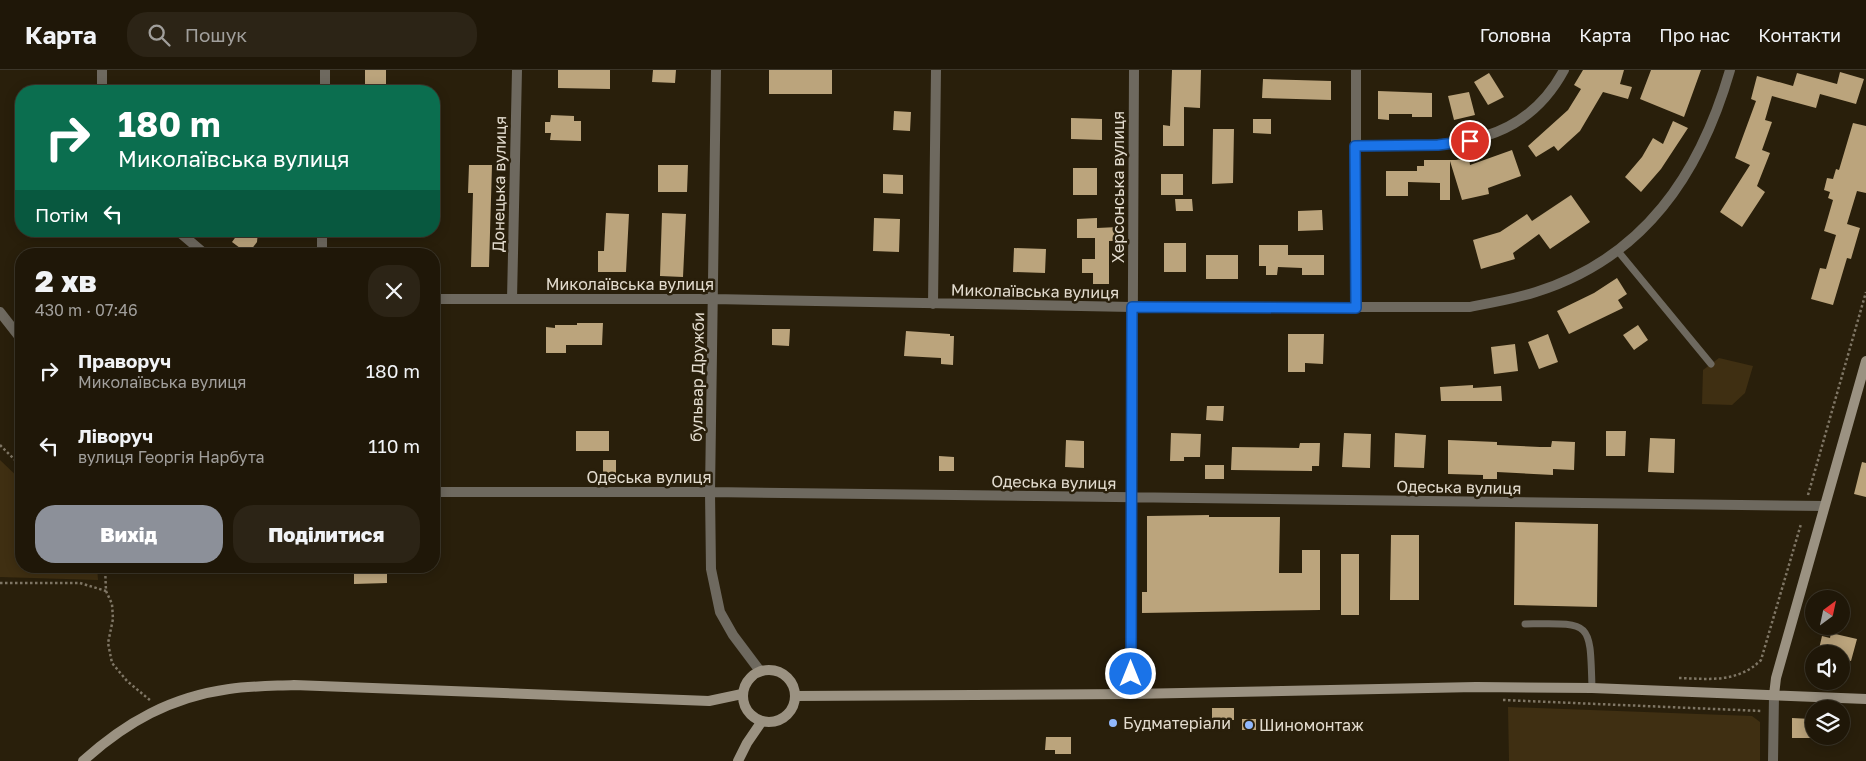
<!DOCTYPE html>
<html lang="uk">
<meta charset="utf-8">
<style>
:root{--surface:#1f1708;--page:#2c2416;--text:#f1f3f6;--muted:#a19f9c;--line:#3c3629;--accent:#8c9099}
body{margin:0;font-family:"Golos Text",sans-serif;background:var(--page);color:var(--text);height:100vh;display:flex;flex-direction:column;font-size:19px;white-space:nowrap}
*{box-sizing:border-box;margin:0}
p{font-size:16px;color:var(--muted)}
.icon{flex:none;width:28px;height:28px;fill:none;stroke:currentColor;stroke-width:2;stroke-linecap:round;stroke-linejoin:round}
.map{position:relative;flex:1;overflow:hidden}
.sheet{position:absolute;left:15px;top:178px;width:425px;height:325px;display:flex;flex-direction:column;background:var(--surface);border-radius:20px;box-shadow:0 2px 12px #0003,0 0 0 1px var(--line)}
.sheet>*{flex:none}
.banner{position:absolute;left:15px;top:15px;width:425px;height:152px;border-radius:20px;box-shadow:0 2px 12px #0003,0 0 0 1px var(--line);background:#0b6e4f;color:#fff;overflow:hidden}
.needle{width:32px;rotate:33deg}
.buttons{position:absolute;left:1805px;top:520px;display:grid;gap:10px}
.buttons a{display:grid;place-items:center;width:45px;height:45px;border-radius:50%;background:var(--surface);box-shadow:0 2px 12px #0003,0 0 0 1px var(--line);font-size:25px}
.pin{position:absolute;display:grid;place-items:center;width:42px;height:42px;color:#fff;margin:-21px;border:2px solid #fff;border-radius:50%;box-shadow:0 1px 5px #0007}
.me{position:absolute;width:55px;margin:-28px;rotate:0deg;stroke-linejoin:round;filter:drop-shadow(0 0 4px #0008)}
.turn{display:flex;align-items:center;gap:18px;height:105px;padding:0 20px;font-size:22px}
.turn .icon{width:65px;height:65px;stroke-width:2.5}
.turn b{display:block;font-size:35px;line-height:42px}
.then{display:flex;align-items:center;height:48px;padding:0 20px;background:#0003;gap:10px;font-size:19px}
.round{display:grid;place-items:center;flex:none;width:52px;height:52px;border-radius:20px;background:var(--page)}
.head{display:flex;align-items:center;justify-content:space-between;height:85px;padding:0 20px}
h1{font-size:30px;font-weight:800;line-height:38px}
.action{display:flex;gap:10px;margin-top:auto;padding:10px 20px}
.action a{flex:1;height:58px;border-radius:20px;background:var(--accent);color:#fff;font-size:20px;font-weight:800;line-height:58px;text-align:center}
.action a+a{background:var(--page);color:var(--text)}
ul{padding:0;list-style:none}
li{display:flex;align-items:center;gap:15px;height:75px;padding:0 20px}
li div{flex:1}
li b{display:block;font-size:19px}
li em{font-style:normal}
header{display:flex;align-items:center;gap:30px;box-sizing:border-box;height:70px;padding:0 25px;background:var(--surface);border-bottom:1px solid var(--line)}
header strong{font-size:24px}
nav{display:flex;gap:28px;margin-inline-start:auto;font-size:18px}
.search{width:350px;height:45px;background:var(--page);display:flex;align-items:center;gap:12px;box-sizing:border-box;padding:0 18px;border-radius:20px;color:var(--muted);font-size:19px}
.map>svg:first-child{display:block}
.green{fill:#3f2f12}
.building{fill:#bba47c}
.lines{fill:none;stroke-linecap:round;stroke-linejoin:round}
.path{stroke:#7f7665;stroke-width:2.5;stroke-dasharray:2.5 2.5;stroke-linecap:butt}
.lane{stroke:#6e695f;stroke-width:7}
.street{stroke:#6e695f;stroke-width:10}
.secondary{stroke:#9b9282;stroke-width:10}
.route-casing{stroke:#114b97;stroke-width:12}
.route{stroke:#1a73e8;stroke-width:9}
.poi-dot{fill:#91b8fd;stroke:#291f0b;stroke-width:2}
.labels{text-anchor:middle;stroke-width:5;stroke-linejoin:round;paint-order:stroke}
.street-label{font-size:16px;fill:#e3dccf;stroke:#291f0b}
.poi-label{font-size:16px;fill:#e3dccf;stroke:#291f0b;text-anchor:start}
</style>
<header>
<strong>Карта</strong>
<div class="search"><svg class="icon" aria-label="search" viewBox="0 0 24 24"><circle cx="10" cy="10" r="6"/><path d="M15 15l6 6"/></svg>Пошук</div>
<nav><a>Головна</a><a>Карта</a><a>Про нас</a><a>Контакти</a></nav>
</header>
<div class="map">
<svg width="1866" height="691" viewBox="0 0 1866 691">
<rect width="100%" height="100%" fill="#291f0b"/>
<path class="green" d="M1719,288L1753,296L1745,323L1732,335L1702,334L1703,300Z
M0,390L21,410V496H97L98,510L0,507Z
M1508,637L1752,646L1760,652V691H1509Z"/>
<path class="building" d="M365,0H386V17H365Z
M558,0H610V19L558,18Z
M653,0H676L675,13L652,12Z
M769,0H832V24H769Z
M1172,0H1201L1200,38L1184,37V76H1163V55L1170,56Z
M1583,0H1624L1620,14L1632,17L1628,29L1603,22L1580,61L1558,81L1554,76L1536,87L1528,76L1568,40L1581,19L1574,15Z
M1651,0H1701L1684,47L1640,29Z
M1840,2L1864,9L1856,34L1820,24L1816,38L1772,26L1765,50L1772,52L1762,80L1770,83L1757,116L1765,122L1742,157L1720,142L1750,95L1735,88L1756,31L1751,29L1757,6L1793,16L1797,3L1837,14Z
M1489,3L1504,27L1488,35L1474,12Z
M1263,9L1331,11V30L1262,28Z
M1378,21L1432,23V47H1412V44H1389V50L1378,49Z
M1469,22L1475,45L1454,50L1448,26Z
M894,41L911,42L910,61L893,60Z
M551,45L574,46V51H581V71L550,70L551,63H545V52H550Z
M1071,48L1102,49V70L1071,69Z
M1253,49H1271V64L1253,63Z
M1673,51L1688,58L1661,99L1641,122L1625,107L1642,87L1653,68L1663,74Z
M1853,53L1866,56V123L1857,121L1847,154L1860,158L1851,189L1847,188L1833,235L1811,229L1820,198L1826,199L1836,165L1824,161L1833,130L1828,128L1830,122L1824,120L1827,108L1833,109L1836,99L1839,100Z
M1213,59H1234L1233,113L1212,114Z
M1512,80L1521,106L1488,118L1489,124L1462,130L1450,91V130H1440V113L1408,112V126H1386V101H1417V96H1424V90H1456L1469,88L1470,95Z
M469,95H492L489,197H471L473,123H468Z
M658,95H688L687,122H658Z
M1073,98H1097V125H1073Z
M883,104L903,105V124L883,123Z
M1161,104H1183V125H1161Z
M1571,125L1590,152L1550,179L1539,164L1513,183L1515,189L1481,199L1473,170L1500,162L1527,144L1532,151Z
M1175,129H1192L1193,141H1176Z
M1322,140L1323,160L1298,161V141Z
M606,143L629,144L626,202H598V181H604Z
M662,143L686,144L683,207L660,206Z
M874,148L900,149L899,182L873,181Z
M1097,148V158L1118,157V171H1109V214H1093V203H1082V189H1095V168H1077V149Z
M240,161H258L257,172L248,184L232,172Z
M1164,173H1186V202H1164Z
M1259,175H1288V185H1324V205H1302V198L1278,197L1277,205H1266V196H1259Z
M1014,178L1046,179L1045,203L1013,202Z
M1206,185H1238V209H1206Z
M1617,208L1627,224L1618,230L1623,238L1569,264L1557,241L1594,223Z
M577,253H603L602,275H566V283H546V257L555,258V255H577Z
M1638,255L1648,270L1634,280L1623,265Z
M772,259H790L789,276L772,275Z
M906,261L950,264V266H954L953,295L941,294V288L904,286Z
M1288,264H1324L1323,294L1305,293V302H1288Z
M1548,264L1558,292L1539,299L1528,272Z
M1515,274L1518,301L1494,304L1491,277Z
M1473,315V318L1501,316L1502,331H1441L1440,317Z
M1207,336H1224L1223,351L1206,350Z
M576,361H609V381H576Z
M1606,361H1626L1625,386H1606Z
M1171,363L1201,364L1200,387H1184V391H1170Z
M1344,363L1371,364L1370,398L1342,397Z
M1395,363L1426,365L1424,398L1394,397Z
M1650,368L1675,369L1674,403L1648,402Z
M1066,370L1084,371V398L1065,397Z
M1448,370L1497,372V375L1540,377H1551L1552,371L1575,372L1574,400L1553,399V405L1497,402V409H1483V405L1448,404Z
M1300,373H1320L1319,396H1312V401L1231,400L1232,377L1299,378Z
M939,386L954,387V401H939Z
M603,390H616V405H603Z
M1862,392L1866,393V427L1854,424Z
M1205,395H1224V409H1205Z
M1209,445V447H1280L1279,503H1302V480H1320V540L1142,543V522H1147V446Z
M1515,452L1598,454L1597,537L1514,535Z
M1391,465H1419V530H1390Z
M1341,484H1359V545H1341Z
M354,496H387V513L354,514Z
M1831,563L1857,569L1851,591L1841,589V584H1826L1827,581L1819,579L1822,566L1830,568Z
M1212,638H1234V650H1212Z
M1792,648L1811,649L1810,668H1792Z
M1242,649H1256V660H1242Z
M1046,667H1071V684H1055V680H1045Z"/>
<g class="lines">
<path class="path" d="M0,375L21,396
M1808,425L1866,222
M105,496L106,521L112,534L113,549L108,573L112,593L127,611L151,631
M0,513H80L106,521
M1679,608C1709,609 1738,613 1761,590L1801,454
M1503,630L1762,641"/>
<path class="lane" d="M1617,180L1711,294
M1525,554C1592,553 1590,550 1592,618"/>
<path class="street" d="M716,0L710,422L711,499L720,542L733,565L760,601
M102,21V0
M325,21V0
M1355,76C1438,75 1519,84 1564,0
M178,161L205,184
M322,184V161
M434,229H713L1132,237H1469C1491,233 1514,229 1536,222C1644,188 1700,104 1730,0
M512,229L517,0
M933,234L936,0
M1356,238V0
M0,242L21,269
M434,422H710L1824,436
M1131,624L1134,0
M1773,691L1774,625"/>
<path class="secondary" d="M743 626a26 26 0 1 1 52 0a26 26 0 1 1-52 0Z
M1774,625L1776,608L1866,291
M795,626L1131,624L1476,617L1592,618L1866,629
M83,691C126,652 171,627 229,619C250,616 272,616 294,615L709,631L742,624
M738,691L747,673L762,651"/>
</g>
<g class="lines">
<g class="route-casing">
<path id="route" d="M1131,604L1132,237L1356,238L1355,76L1438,75L1470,71"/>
</g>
<use href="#route" class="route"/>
</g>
<g class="poi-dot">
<circle cx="1113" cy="653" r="5"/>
<circle cx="1249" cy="655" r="5"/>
</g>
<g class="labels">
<g class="street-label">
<text transform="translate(499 114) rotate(-89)" y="6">Донецька вулиця</text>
<text transform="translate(1118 117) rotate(-90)" y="6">Херсонська вулиця</text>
<text x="630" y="220">Миколаївська вулиця</text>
<text transform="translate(1035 221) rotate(1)" y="6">Миколаївська вулиця</text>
<text transform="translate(697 307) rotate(-89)" y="6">бульвар Дружби</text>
<text x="649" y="413">Одеська вулиця</text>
<text transform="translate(1054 412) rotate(1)" y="6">Одеська вулиця</text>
<text transform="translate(1459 417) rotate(1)" y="6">Одеська вулиця</text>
</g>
<g class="poi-label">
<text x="1123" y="659">Будматеріали</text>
<text x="1259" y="661">Шиномонтаж</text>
</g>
</g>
</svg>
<div class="buttons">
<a><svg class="needle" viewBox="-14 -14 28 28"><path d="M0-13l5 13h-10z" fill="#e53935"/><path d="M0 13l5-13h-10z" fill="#a19f9c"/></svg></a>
<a><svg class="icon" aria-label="sound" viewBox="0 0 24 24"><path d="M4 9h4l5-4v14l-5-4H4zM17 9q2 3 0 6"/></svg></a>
<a><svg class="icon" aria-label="layers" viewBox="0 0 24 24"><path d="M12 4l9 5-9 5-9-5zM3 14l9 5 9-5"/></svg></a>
</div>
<div class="pin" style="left:1470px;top:71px;background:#d93025"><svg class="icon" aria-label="arrive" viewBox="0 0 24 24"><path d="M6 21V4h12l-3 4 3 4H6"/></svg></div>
<svg class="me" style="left:1131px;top:604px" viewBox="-20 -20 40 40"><circle r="17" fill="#1a73e8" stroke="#fff" stroke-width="3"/><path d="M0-11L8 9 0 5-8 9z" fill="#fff"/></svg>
<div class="banner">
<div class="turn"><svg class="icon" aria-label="right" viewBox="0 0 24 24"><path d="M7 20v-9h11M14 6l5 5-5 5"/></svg><div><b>180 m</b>Миколаївська вулиця</div></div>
<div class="then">Потім<svg class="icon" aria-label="left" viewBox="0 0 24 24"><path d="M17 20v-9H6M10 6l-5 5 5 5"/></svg></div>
</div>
<section class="sheet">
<div class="head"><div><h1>2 хв</h1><p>430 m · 07:46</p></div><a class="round"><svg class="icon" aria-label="close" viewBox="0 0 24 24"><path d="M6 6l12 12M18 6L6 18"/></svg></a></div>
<ul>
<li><svg class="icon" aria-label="right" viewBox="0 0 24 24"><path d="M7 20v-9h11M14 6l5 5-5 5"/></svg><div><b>Праворуч</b><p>Миколаївська вулиця</p></div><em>180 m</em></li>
<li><svg class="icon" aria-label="left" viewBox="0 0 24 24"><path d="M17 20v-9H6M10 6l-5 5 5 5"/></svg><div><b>Ліворуч</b><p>вулиця Георгія Нарбута</p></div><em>110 m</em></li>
</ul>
<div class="action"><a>Вихід</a><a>Поділитися</a></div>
</section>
</div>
